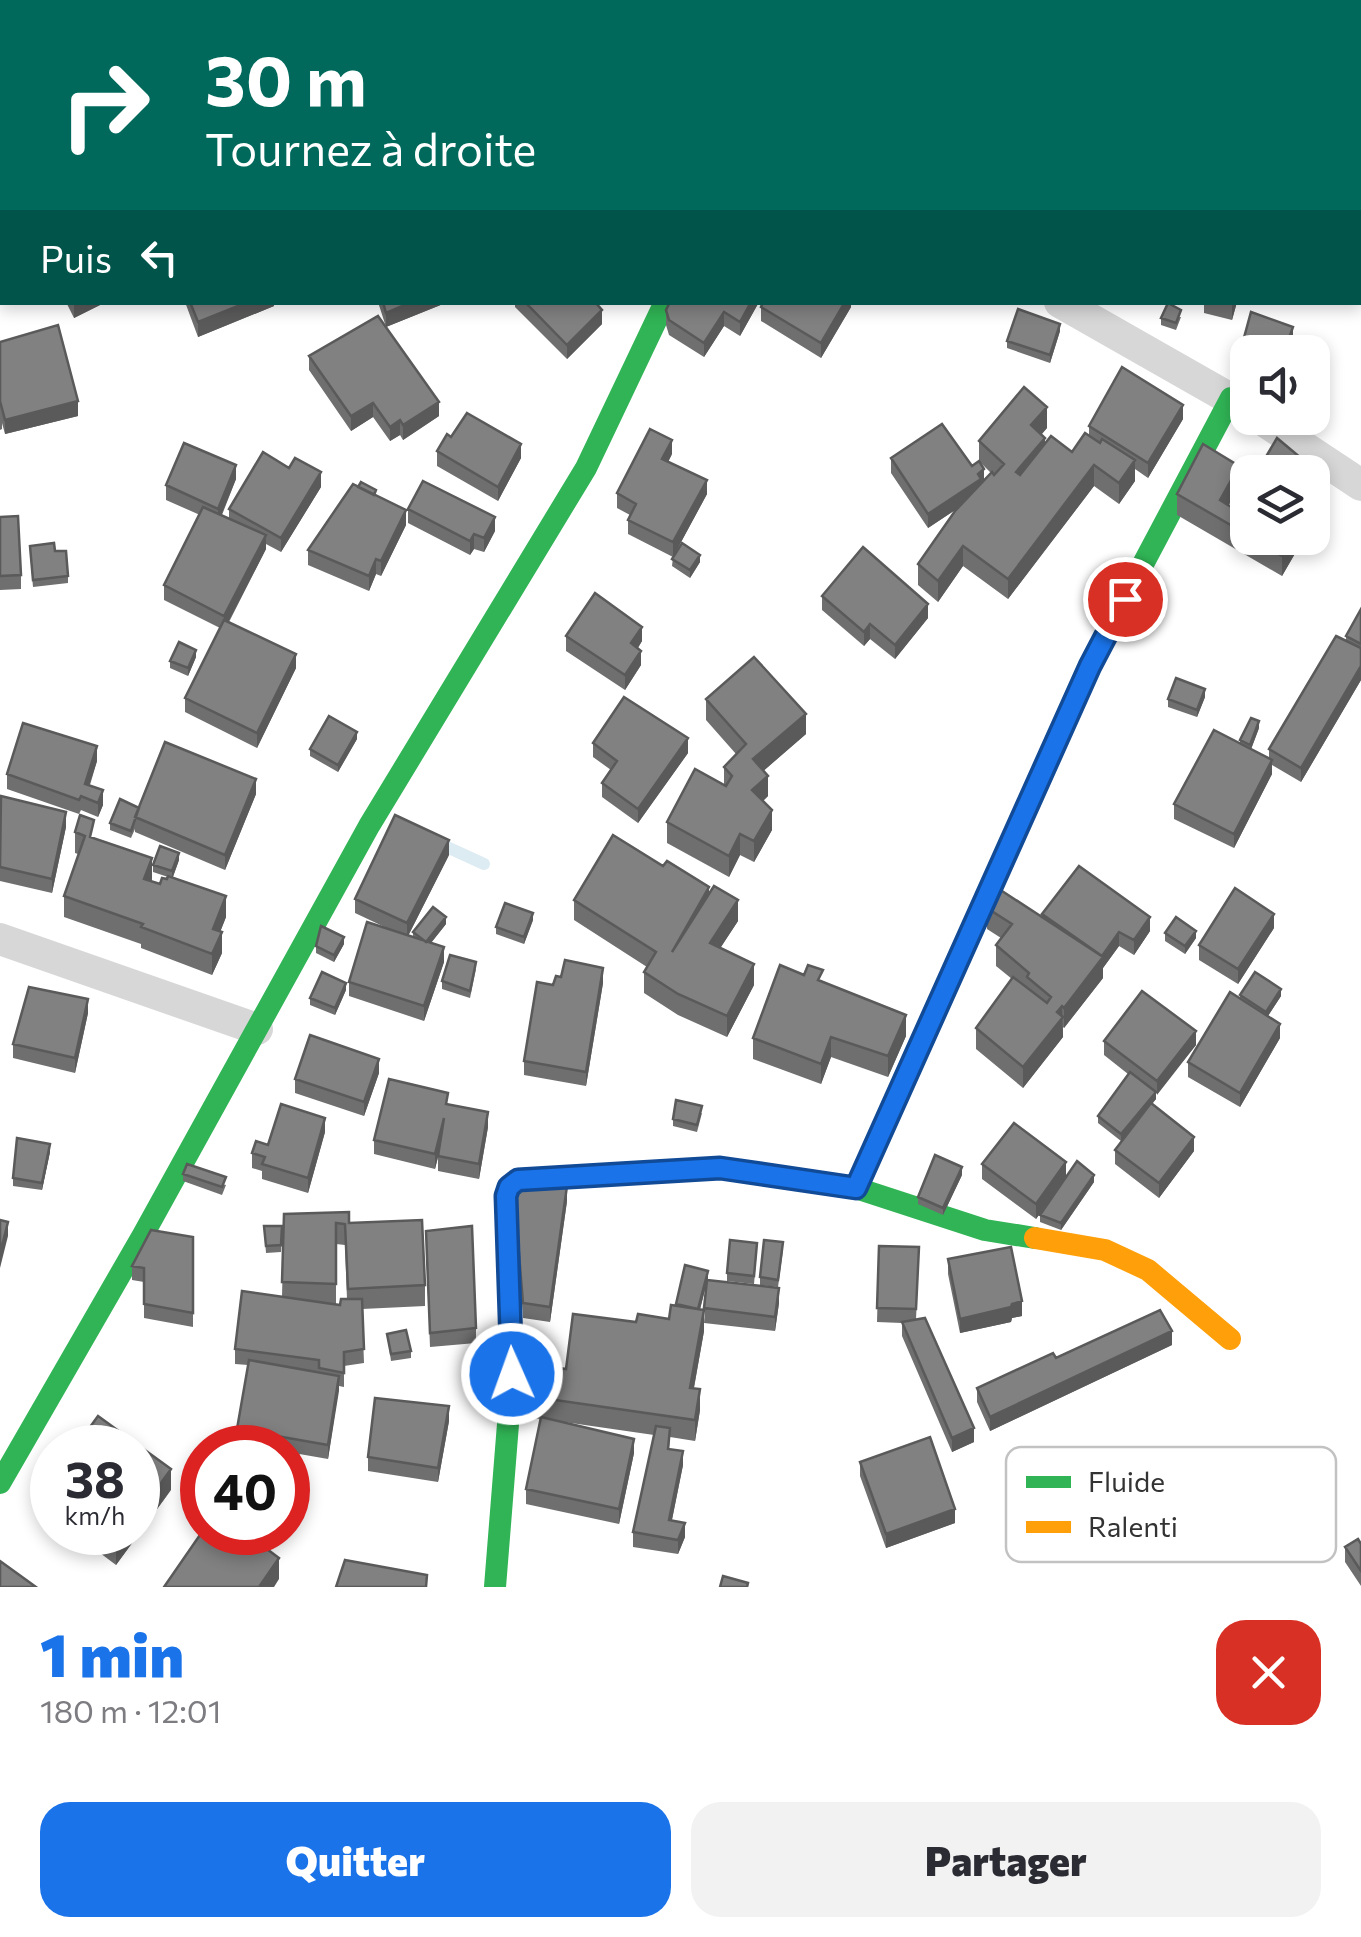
<!DOCTYPE html>
<html lang="fr">
<meta charset="utf-8">
<style>
:root{--surface:#fff;--page:#f2f2f3;--text:#2b2b33;--muted:#7c7c81;--accent:#1a73e8}
body{margin:0;font-family:Commissioner,sans-serif;background:var(--page);color:var(--text);height:100vh;display:flex;flex-direction:column;font-size:38px;white-space:nowrap}
*{box-sizing:border-box;margin:0}
p{font-size:32px;color:var(--muted)}
.icon{flex:none;width:55px;height:55px;fill:none;stroke:currentColor;stroke-width:2;stroke-linecap:round;stroke-linejoin:round}
.map{position:relative;height:1587px;overflow:hidden}
.panel{display:flex;flex-direction:column;background:var(--surface);flex:1}
.panel>*{flex:none}
.hud{position:absolute;left:0px;top:0px;width:1362px;height:305px;box-shadow:0 5px 15px #0003;background:#00695c;color:#fff;overflow:hidden}
.buttons{position:absolute;left:1230px;top:335px;display:grid;gap:20px}
.buttons a{display:grid;place-items:center;width:100px;height:100px;border-radius:20px;background:var(--surface);box-shadow:0 5px 15px #0003;font-size:50px}
.speed{position:absolute;left:30px;top:1425px;display:flex;gap:20px;font-size:50px;font-weight:700;text-align:center}
.speed>*{display:grid;place-content:center;width:130px;height:130px;border-radius:50%;background:var(--surface);box-shadow:0 5px 15px #0003;line-height:1}
.speed small{font-size:25px;font-weight:400}
.speed .limit{border:15px solid #d22;background:#fff;color:#111}
.pin{position:absolute;display:grid;place-items:center;width:85px;height:85px;color:#fff;margin:-42px;border:5px solid #fff;border-radius:50%;box-shadow:0 2px 10px #0007}
.me{position:absolute;width:110px;margin:-55px;rotate:358deg;stroke-linejoin:round;filter:drop-shadow(0 0 8px #0008)}
.turn{display:flex;align-items:center;gap:35px;height:210px;padding:0 40px;font-size:45px}
.turn .icon{width:130px;height:130px;stroke-width:2.5}
.turn b{display:block;font-size:70px;line-height:85px}
.then{display:flex;align-items:center;height:95px;padding:0 40px;background:#0003;gap:20px;font-size:38px}
.round{display:grid;place-items:center;flex:none;width:105px;height:105px;border-radius:30px;background:var(--page)}
.headline{display:flex;align-items:center;justify-content:space-between;height:170px;padding:0 40px}
h1{font-size:60px;font-weight:800;line-height:75px;color:var(--accent)}
.primary-button{display:flex;gap:20px;margin-top:auto;padding:20px 40px}
.primary-button a{flex:1;height:115px;border-radius:30px;background:var(--accent);color:#fff;font-size:40px;font-weight:800;line-height:115px;text-align:center}
.primary-button a+a{background:var(--page);color:var(--text)}
.map>svg:first-child{display:block}
.lines{fill:none;stroke-linecap:round;stroke-linejoin:round}
.stream{stroke:#ddebf3;stroke-width:12}
.street{stroke:#d7d7d7;stroke-width:32}
.fast{stroke:#30b455;stroke-width:22}
.slow{stroke:#ff9f0a;stroke-width:22}
.wall{fill:#6f6f6f;fill-rule:evenodd}
.shaded-wall{fill:#5a5a5a}
.building{fill:#818181;stroke:#5a5a5a;stroke-width:2.5}
.route-casing{stroke:#114b97;stroke-width:25}
.route{stroke:#1a73e8;stroke-width:18}
.key{fill:#fff;stroke:#c2c2c2;stroke-width:2.5}
.key-label{font-size:28px;fill:#333}
</style>
<div class="map">
<svg width="1361" height="1587" viewBox="0 0 1361 1587">
<rect width="100%" height="100%" fill="#fff"/>
<g class="lines">
<path class="stream" d="M436,842L484,864"/>
<path class="street" d="M419,0L422,2
M819,2L820,0
M1192,2L1195,0
M0,219L2,218
M1060,302L1248,409
M1260,418L1361,485
M0,939L257,1029"/>
<path class="fast" d="M856,1188L1089,666L1231,398
M0,1483L143,1235L369,826L586,468L665,302
M495,1587L512,1374L506,1196L509,1187L518,1180L720,1168L856,1188L985,1230L1035,1238"/>
<path class="slow" d="M1035,1238L1105,1250L1148,1270L1230,1339"/>
</g>
<path class="wall" d="M66,302H106L74,318Z
M185,302H274V306L198,337Z
M378,302H448L386,327Z
M515,302H595L602,324L567,359L515,307Z
M670,302H759L740,336L724,326L704,357L669,335L666,325V310Z
M851,302V307L821,358L761,321V307Z
M1204,302H1237L1232,320L1204,313Z
M1251,312L1293,327V342L1290,352H1248V387L1236,381V367Z
M1181,317L1176,330L1161,325V318Z
M1060,331L1050,363L1007,348V341Z
M0,342L78,416L5,434L2,423V429L0,430Z
M309,356L439,416L403,440L400,435L390,441L373,417L351,431L309,370Z
M1183,419L1148,478L1135,469V481L1119,504L1094,486L1008,599L963,566L938,602L918,585V564L955,510L928,528L891,473V458L972,466L979,461V441L1047,428L1041,435L1045,444L1072,452L1089,436V426ZM980,462L991,473L984,479Z
M451,437L521,458L498,501L437,466V451Z
M672,454L668,462L707,494L674,555L700,562L690,578L672,566L673,557L628,534V520L630,515L617,508V493Z
M236,479L222,515L229,518V509L321,487L281,552L266,544V549L229,622L296,668L257,748L185,712V698L220,628L164,600V585L200,515L166,500V485Z
M1239,486L1229,505L1236,510L1248,490V538H1304L1282,576L1177,515V494Z
M376,496L406,525L381,576L376,574L369,591L308,565V550Z
M408,509L495,531L484,552L474,549L470,555L408,523Z
M0,517L21,575V589L0,590Z
M55,551L68,576V583L33,587L30,553Z
M822,596L928,618L895,659L870,639L864,646L822,610Z
M1361,609V680L1301,782L1272,765V774L1234,848L1174,819V804L1240,743V740L1259,728L1251,749L1269,758V749L1346,641V636Z
M566,636L642,641L638,648L641,665L625,690L566,651Z
M196,657L188,676L170,668V661Z
M1205,697L1197,717L1168,707V699Z
M706,699L806,734L763,771L768,796L763,801L772,830L754,862L740,855L729,877L667,843V822L724,785V767L736,754L706,720Z
M357,739L338,772L310,756V749Z
M593,743L688,753L638,823L602,797V783L611,770L593,757Z
M97,761L90,785L103,805L98,817L81,810L79,814L7,789V774Z
M256,794L225,870L135,832V829L131,838L110,830V823L139,808Z
M0,800L66,827L52,893L0,881Z
M75,832L94,838L152,879L151,882L160,884L168,877L153,872V865L179,860L173,877L226,917L220,932L222,953L212,975L141,948V944L64,917V896L78,854L75,853Z
M449,855L408,936L413,938V932L446,924L431,943L444,962L424,1021L349,996V982L391,930L355,913V899Z
M709,893L738,921L720,948L754,985L727,1037L678,1015L644,993V972L647,967L574,920V900Z
M987,908L1042,917V914L1150,931L1134,955L1119,946L1103,968V978L1064,1028L1063,1027V1037L1023,1088L976,1049V1028L1012,979L996,966V945L1001,938L987,929Z
M533,920L524,944L496,934V927Z
M1274,928L1238,984L1199,960V945Z
M1165,933L1196,938L1185,954L1165,941Z
M344,944L334,962L316,953V946Z
M476,969L470,998L442,989V981Z
M561,977L603,983L586,1086L524,1075V1061L553,985Z
M823,981L906,1036L888,1077L831,1057L821,1084L753,1059V1038Z
M346,990L335,1015L310,1005V998Z
M1240,995L1281,996L1268,1016L1280,1038L1240,1107L1188,1077V1062L1240,998Z
M88,1013L75,1073L13,1058V1044Z
M1104,1041L1196,1045L1156,1094V1099L1152,1104L1194,1151L1159,1198L1115,1164V1150L1121,1141L1098,1123V1116L1128,1074L1104,1055Z
M379,1073L364,1116L295,1093V1079Z
M448,1104L488,1127L479,1179L438,1171V1157L435,1169L374,1154V1140Z
M702,1113L697,1132L673,1126V1119Z
M325,1132L308,1193L262,1179V1171L252,1168V1153L268,1145Z
M50,1152L42,1190L13,1186V1178Z
M982,1164L1066,1176L1094,1182L1061,1230L1040,1222V1215L1057,1190L1036,1219L982,1179Z
M183,1174L226,1185L222,1195L183,1181Z
M962,1175L943,1215L918,1204V1197Z
M562,1187L567,1201L550,1322L523,1318L514,1192Z
M284,1214L349,1223L425,1285V1306L362,1309L364,1363L344,1366V1387L339,1386L328,1459L288,1452V1448H259L237,1444V1429L248,1365L235,1364V1349L282,1297ZM336,1244L345,1245L347,1299L340,1305H336Z
M264,1226H282L281,1252L266,1253Z
M193,1237V1327L144,1318V1282L132,1280V1266Z
M426,1246L476,1328V1343L430,1347Z
M879,1246L919,1247L916,1320L974,1442L952,1452L902,1336V1323L877,1322Z
M757,1250L754,1284L727,1281V1273Z
M783,1250L778,1287L760,1285V1277Z
M948,1259L1022,1316L1012,1318L1011,1322L960,1333L948,1274Z
M685,1265L707,1280L779,1303L775,1331L704,1323L707,1281L700,1310L704,1331L694,1388L700,1410L695,1441L670,1437L669,1449L683,1465L672,1520L685,1537L678,1554L633,1547V1532L654,1435L557,1421L634,1453L619,1524L526,1504V1489L540,1419L527,1417V1396L636,1322L669,1319L676,1306Z
M387,1334L411,1351V1358L391,1361Z
M1172,1345L990,1431L977,1402V1388L1056,1358Z
M449,1421L438,1482L368,1471V1457Z
M860,1462L955,1523L886,1548L860,1476Z
M52,1477V1518L43,1511V1490Z
M171,1490L116,1565L72,1532H138Z
M1361,1544V1586L1345,1562V1547Z"/>
<path class="shaded-wall" d="M77,302H106L74,318V304Z
M248,302H274V306L198,337V322Z
M412,302H448L386,327V313Z
M751,302H759L740,336V322Z
M845,302H851V307L821,358V343Z
M1233,302H1237L1232,320V306Z
M602,310V324L567,359V345Z
M724,312V326L704,357V343Z
M1060,324V331L1050,363V355Z
M1293,327V342L1290,352H1284Z
M78,401V416L5,434V420Z
M439,402V416L403,440V425Z
M373,403V417L351,431V416Z
M1183,405V419L1148,478V463Z
M1047,407V428L1031,446V425Z
M400,420V435L390,441V427Z
M1045,438V459L1016,493V472Z
M672,440V454L662,474V459Z
M521,444V458L498,501V487Z
M1135,460V481L1119,504V483Z
M236,465V479L218,523V509Z
M1094,465V486L1008,599V579Z
M1239,466V486L1220,521V500Z
M984,469V483L981,493L928,528V514Z
M321,472V487L281,552V538Z
M1326,479V500L1312,523V502Z
M707,480V494L673,557V542Z
M406,510V525L381,576V561Z
M495,517V531L484,552V538Z
M474,534V549L470,555V541Z
M266,535V549L224,630V616Z
M1292,538H1304L1282,576V556Z
M963,546V566L938,602V581Z
M700,555V562L690,578V570Z
M376,559V574L369,591V576Z
M928,604V618L895,659V645Z
M870,624V639L864,646V632Z
M642,627V641L631,658V643Z
M196,650V657L188,676V668Z
M641,651V665L625,690V675Z
M296,654V668L257,748V733Z
M1361,666V680L1301,782V768Z
M1205,689V697L1197,717V710Z
M806,714V734L753,780V759Z
M1259,721V728L1250,752V745Z
M357,732V739L338,772V765Z
M688,738V753L638,823V809Z
M97,746V761L85,798V784Z
M1272,760V774L1234,848V834Z
M768,776V796L752,811V790Z
M256,779V794L225,870V855Z
M103,790V805L98,817V803Z
M772,810V830L754,862V841Z
M66,812V827L52,893V879Z
M740,834V855L729,877V856Z
M449,840V855L407,938V923Z
M179,853V860L172,879V871Z
M152,858V879L144,900V879Z
M709,887V908L672,952Z
M226,896V917L213,950V929Z
M738,900V921L710,964V943Z
M533,913V920L524,944V937Z
M1274,914V928L1238,984V969Z
M446,917V924L426,949V942Z
M1150,917V931L1134,955V940Z
M1196,931V938L1185,954V946Z
M222,932V953L212,975V954Z
M1119,932V946L1103,968V978L1064,1028V1008Z
M344,937V944L334,962V955Z
M444,947V962L424,1021V1006Z
M754,964V985L727,1037V1016Z
M603,968V983L586,1086V1072Z
M346,983V990L335,1015V1008Z
M1281,989V996L1266,1019V1012Z
M88,999V1013L75,1073V1058Z
M1062,1006L1063,1037L1023,1088V1067Z
M906,1015V1036L888,1077V1056Z
M1280,1024V1038L1240,1107V1093Z
M1196,1031V1045L1157,1095V1081Z
M831,1037V1057L821,1084V1064Z
M379,1059V1073L364,1116V1102Z
M1156,1092V1099L1121,1141V1134Z
M488,1112V1127L479,1179V1164Z
M325,1118V1132L308,1193V1178Z
M444,1118V1133L435,1169V1154Z
M1194,1137V1151L1159,1198V1183Z
M50,1144V1152L42,1190V1183Z
M1066,1162V1176L1036,1219V1204Z
M962,1167V1175L943,1215V1208Z
M1094,1175V1182L1061,1230V1223Z
M567,1186V1201L550,1322V1307Z
M8,1222V1236L0,1268V1254Z
M708,1271V1279L698,1316V1309Z
M779,1288V1303L775,1331V1317Z
M1022,1301V1316L1012,1318L1011,1322L960,1333V1319Z
M704,1310V1331L690,1409V1388Z
M1172,1331V1345L990,1431V1417Z
M339,1376V1391L328,1459V1445Z
M700,1389V1410L695,1441V1420Z
M449,1406V1421L438,1482V1468Z
M974,1428V1442L952,1452V1438Z
M634,1439V1453L619,1524V1509Z
M683,1451V1465L669,1534V1520Z
M298,1455V1470L289,1517V1502Z
M171,1469V1490L116,1565V1544L124,1532H138V1515Z
M955,1509V1523L886,1548V1534Z
M685,1523V1537L678,1554V1540Z
M279,1558V1579L274,1587H259Z"/>
<path class="building" d="M11,0H147L148,2H4Z
M194,0H254L255,2H188Z
M354,0H392L389,2H356Z
M442,0H461L459,2H445Z
M490,0H564L562,2H489Z
M946,0H1070L1072,2H948Z
M2,3V29L0,23V4Z
M0,54H2V74L0,75Z
M1361,64V101H1360Z
M1360,212H1361V259H1360Z
M190,302H248L198,322Z
M383,302H412L386,313Z
M525,302H595L602,310L567,345Z
M670,302H751L740,322L724,312L704,343L669,320L666,310Z
M763,302H845L821,343L761,307Z
M1168,303L1181,310L1176,323L1161,318Z
M1018,309L1060,324L1050,355L1007,341Z
M1251,312L1293,327L1284,352H1248V373L1236,367Z
M378,316L439,402L403,425L400,420L390,427L373,403L351,416L309,356Z
M58,325L78,401L5,420L0,401V342Z
M1122,367L1183,405L1148,463L1089,426Z
M1024,387L1047,407L1031,425L1045,438L1016,472L1020,475L1051,436L1072,452L1085,433L1100,443L1102,439L1135,460L1119,483L1094,465L1008,579L963,546L938,581L918,564L955,511L992,472L994,475L1004,464L979,441Z
M467,413L521,444L498,487L437,451L447,434L451,437Z
M942,424L972,466L979,461L984,469L978,474L981,479L928,514L891,458Z
M650,429L672,440L662,459L707,480L673,542L628,520L636,504L617,493Z
M1277,438L1326,479L1312,502V472H1257Z
M184,443L236,465L218,509L166,485Z
M1203,444L1239,466L1220,500L1236,510L1248,490V535L1177,494Z
M263,452L289,468L295,458L321,472L281,538L229,509Z
M423,481L495,517L484,538L474,534L470,541L408,509Z
M361,482L376,490L374,495L358,487Z
M353,484L406,510L381,561L376,559L369,576L308,550Z
M203,507L266,535L224,616L164,585Z
M18,516L21,575L0,576V517Z
M1251,538H1292L1282,556Z
M54,543L55,551H66L68,576L33,580L30,546Z
M682,543L700,555L690,570L672,559Z
M863,547L928,604L895,645L870,624L864,632L822,596Z
M595,593L642,627L631,643L641,651L625,675L566,636Z
M1361,609V644L1346,636Z
M224,620L296,654L257,733L185,698Z
M1336,636L1361,648V666L1301,768L1269,749Z
M179,642L196,650L188,668L170,661Z
M754,657L806,714L753,759L768,776L752,790L772,810L754,841L740,834L729,856L667,822L695,769L726,786L732,776L724,767L746,744L706,699Z
M1176,678L1205,689L1197,710L1168,699Z
M624,697L688,738L638,809L602,783L617,761L593,743Z
M329,716L357,732L338,765L310,749Z
M1251,718L1259,721L1250,745L1240,740Z
M23,723L97,746L85,784L103,790L98,803L81,796L79,800L7,774Z
M1214,730L1272,760L1234,834L1174,804Z
M165,742L256,779L225,855L135,817Z
M1,796L66,812L52,879L0,867Z
M120,799L139,808L131,831L110,823Z
M80,815L94,820L90,837L152,858L144,879L160,884L162,878L167,879L168,876L226,896L213,929L222,932L212,954L141,927L143,924L64,896L85,836L75,832Z
M395,815L449,840L407,923L355,899Z
M613,835L663,866L667,861L709,887L672,952L714,886L738,900L710,943L754,964L727,1016L678,994L644,972L656,952L574,900Z
M160,846L179,853L172,871L153,865Z
M1079,866L1150,917L1134,940L1119,932L1102,956L1042,914Z
M1235,888L1274,914L1238,969L1199,945Z
M999,889L1103,957L1064,1008L1062,1006L1057,1012L1063,1017L1023,1067L976,1028L1013,977L1047,1003L1051,997L1027,977L1029,973L996,945L1012,924L987,908Z
M505,903L533,913L524,937L496,927Z
M433,907L446,917L426,942L413,932Z
M1176,917L1196,931L1185,946L1165,933Z
M367,922L444,947L424,1006L349,982Z
M321,926L344,937L334,955L316,946Z
M450,955L476,962L470,991L442,981Z
M565,960L603,968L586,1072L524,1061L537,982L553,985L556,976L561,977Z
M780,965L804,975L808,965L823,970L818,980L906,1015L888,1056L831,1037L821,1064L753,1038Z
M322,972L346,983L335,1008L310,998Z
M1255,972L1281,989L1266,1012L1240,995Z
M29,987L88,999L75,1058L13,1044Z
M1142,991L1196,1031L1157,1081L1104,1041Z
M1230,992L1280,1024L1240,1093L1188,1062Z
M310,1035L379,1059L364,1102L295,1079Z
M1130,1072L1156,1092L1121,1134L1098,1116Z
M389,1079L448,1093L446,1104L488,1112L479,1164L438,1156L444,1118L435,1154L374,1140Z
M676,1100L702,1106L697,1125L673,1119Z
M1151,1103L1194,1137L1159,1183L1115,1150Z
M281,1104L325,1118L308,1178L262,1164L265,1157L252,1153L256,1141L268,1145Z
M1014,1123L1066,1162L1036,1204L982,1164Z
M17,1138L50,1144L42,1183L13,1178Z
M935,1155L962,1167L943,1208L918,1197Z
M1077,1161L1094,1175L1061,1223L1040,1215Z
M187,1164L226,1177L222,1187L183,1174Z
M562,1183V1187L567,1186L550,1307L523,1303L514,1192Z
M349,1212V1223L422,1220L425,1285L348,1289L345,1224L336,1223V1284L282,1282L284,1214Z
M0,1220L8,1222L0,1254Z
M264,1226H282L281,1245L266,1246Z
M472,1226L476,1328L430,1333L426,1231Z
M151,1230L193,1237V1313L144,1304V1268L132,1266Z
M730,1240L757,1243L754,1276L727,1273Z
M764,1240L783,1242L778,1280L760,1277Z
M879,1246L919,1247L916,1309L877,1308Z
M1011,1247L1022,1301L1012,1304L1011,1307L960,1319L948,1259Z
M685,1265L708,1271L698,1309L676,1304Z
M707,1280L779,1288L775,1317L704,1308Z
M242,1291L340,1305L341,1299H362L364,1349L344,1352V1373L319,1368V1360L235,1349Z
M671,1305L704,1310L690,1388L700,1389L695,1420L527,1396L532,1364L566,1369L573,1314L636,1322L638,1314L669,1319Z
M1160,1310L1172,1331L990,1417L977,1388L1053,1353L1056,1358Z
M925,1318L974,1428L952,1438L902,1322Z
M406,1330L411,1351L391,1354L387,1334Z
M249,1360L339,1376L328,1445L237,1429Z
M375,1398L449,1406L438,1468L368,1457Z
M98,1416L171,1469L138,1515V1448H75Z
M541,1417L634,1439L619,1509L526,1489Z
M656,1426L670,1428L668,1449L683,1451L669,1520L685,1523L678,1540L633,1532Z
M930,1437L955,1509L886,1534L860,1462Z
M288,1454L298,1455L289,1502H288Z
M52,1477V1498L43,1490Z
M100,1532H124L116,1544Z
M202,1532H244L279,1558L259,1587H164Z
M1358,1539L1361,1544V1571L1345,1547Z
M345,1560L427,1575L426,1587H336Z
M0,1561L36,1587H0Z
M723,1576L748,1583L747,1587H720Z"/>
<g class="lines">
<g class="route-casing">
<path id="route" d="M512,1374L506,1196L509,1187L518,1180L720,1168L856,1188L1090,666L1125,599"/>
</g>
<use href="#route" class="route"/>
</g>
<rect x="1006" y="1447" width="330" height="115" rx="15" class="key"/>
<rect x="1026" y="1476" width="45" height="12" fill="#30b455"/>
<rect x="1026" y="1521" width="45" height="12" fill="#ff9f0a"/>
<g class="key-label">
<text x="1088" y="1492">Fluide</text>
<text x="1088" y="1537">Ralenti</text>
</g>
</svg>
<div class="buttons">
<a><svg class="icon" aria-label="sound" viewBox="0 0 24 24"><path d="M4 9h4l5-4v14l-5-4H4zM17 9q2 3 0 6"/></svg></a>
<a><svg class="icon" aria-label="layers" viewBox="0 0 24 24"><path d="M12 4l9 5-9 5-9-5zM3 14l9 5 9-5"/></svg></a>
</div>
<div class="speed"><div>38<small>km/h</small></div><div class="limit">40</div></div>
<div class="pin" style="left:1125px;top:599px;background:#d93025"><svg class="icon" aria-label="arrive" viewBox="0 0 24 24"><path d="M6 21V4h12l-3 4 3 4H6"/></svg></div>
<svg class="me" style="left:512px;top:1374px" viewBox="-20 -20 40 40"><circle r="17" fill="#1a73e8" stroke="#fff" stroke-width="3"/><path d="M0-11L8 9 0 5-8 9z" fill="#fff"/></svg>
<div class="hud">
<div class="turn"><svg class="icon" aria-label="right" viewBox="0 0 24 24"><path d="M7 20v-9h11M14 6l5 5-5 5"/></svg><div><b>30 m</b>Tournez à droite</div></div>
<div class="then">Puis<svg class="icon" aria-label="left" viewBox="0 0 24 24"><path d="M17 20v-9H6M10 6l-5 5 5 5"/></svg></div>
</div>
</div>
<section class="panel">
<div class="headline"><div><h1>1 min</h1><p>180 m · 12:01</p></div><a class="round" style="background:#d93025;color:#fff"><svg class="icon" aria-label="close" viewBox="0 0 24 24"><path d="M6 6l12 12M18 6L6 18"/></svg></a></div>
<div class="primary-button"><a>Quitter</a><a>Partager</a></div>
</section>
